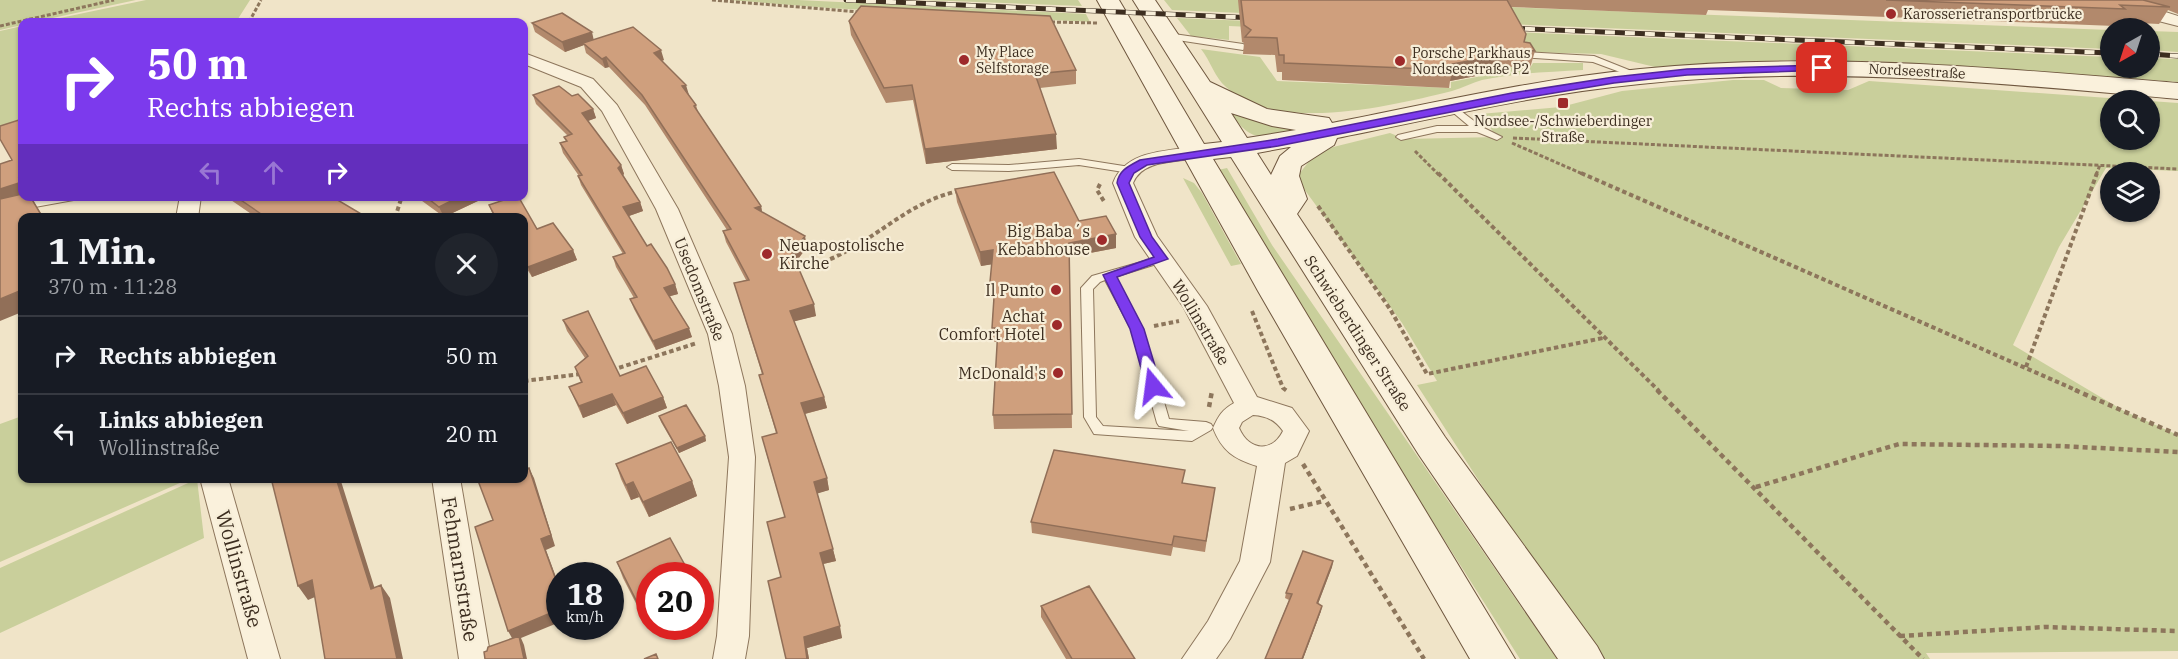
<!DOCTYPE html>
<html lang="de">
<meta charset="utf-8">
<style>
:root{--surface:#171b24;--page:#20242c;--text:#f1f3f6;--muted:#9ea1a6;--line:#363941}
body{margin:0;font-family:"IBM Plex Serif",serif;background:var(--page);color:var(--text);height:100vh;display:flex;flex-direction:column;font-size:22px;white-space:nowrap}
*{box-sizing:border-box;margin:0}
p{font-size:20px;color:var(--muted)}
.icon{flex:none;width:33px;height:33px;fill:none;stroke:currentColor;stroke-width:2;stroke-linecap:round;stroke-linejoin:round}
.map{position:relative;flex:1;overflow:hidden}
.panel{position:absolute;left:18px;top:213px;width:510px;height:270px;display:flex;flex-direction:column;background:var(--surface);border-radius:12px;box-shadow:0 2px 4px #0004}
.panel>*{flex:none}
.hud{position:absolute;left:18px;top:18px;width:510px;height:183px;border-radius:12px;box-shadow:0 2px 4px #0004;background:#7c3aed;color:#fff;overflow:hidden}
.needle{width:39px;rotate:219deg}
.fabs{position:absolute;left:2100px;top:18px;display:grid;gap:12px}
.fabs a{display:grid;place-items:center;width:60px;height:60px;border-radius:50%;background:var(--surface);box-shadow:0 2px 4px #0004;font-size:30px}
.speed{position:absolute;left:546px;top:562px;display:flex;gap:12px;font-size:30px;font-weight:700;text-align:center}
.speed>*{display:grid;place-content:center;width:78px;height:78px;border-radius:50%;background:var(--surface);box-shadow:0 2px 4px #0004;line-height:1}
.speed small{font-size:15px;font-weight:400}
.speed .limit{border:9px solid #d22;background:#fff;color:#111}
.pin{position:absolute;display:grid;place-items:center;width:51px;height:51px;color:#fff;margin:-26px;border-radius:12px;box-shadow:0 3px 9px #0006}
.me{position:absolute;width:66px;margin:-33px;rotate:344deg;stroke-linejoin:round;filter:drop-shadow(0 0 4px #0008)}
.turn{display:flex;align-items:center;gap:21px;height:126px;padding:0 30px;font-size:27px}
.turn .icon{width:78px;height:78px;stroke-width:2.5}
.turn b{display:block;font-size:42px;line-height:51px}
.lanes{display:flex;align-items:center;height:57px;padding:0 30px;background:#0003;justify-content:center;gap:30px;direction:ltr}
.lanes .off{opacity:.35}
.round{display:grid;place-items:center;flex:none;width:63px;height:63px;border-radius:32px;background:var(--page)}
.headline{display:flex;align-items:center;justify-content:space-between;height:102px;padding:0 30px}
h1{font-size:36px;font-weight:700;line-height:45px}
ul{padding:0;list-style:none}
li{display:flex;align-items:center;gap:18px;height:78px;padding:0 30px;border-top:2px solid var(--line)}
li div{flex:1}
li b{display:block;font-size:22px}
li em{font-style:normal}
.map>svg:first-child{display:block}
.green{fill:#c9cf9b;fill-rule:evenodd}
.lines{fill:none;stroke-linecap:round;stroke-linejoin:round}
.service-casing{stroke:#8d765c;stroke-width:2}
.minor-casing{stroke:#8d765c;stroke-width:2}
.secondary-casing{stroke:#6f573f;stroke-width:2}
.path-far2{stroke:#8d765c;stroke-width:3;stroke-dasharray:4 2;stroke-linecap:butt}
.path-far1{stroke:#8d765c;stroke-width:4;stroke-dasharray:4.5 3;stroke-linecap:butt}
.path{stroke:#8d765c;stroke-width:4.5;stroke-dasharray:5 4;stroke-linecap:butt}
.service{fill:#faf1dc;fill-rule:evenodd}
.minor{fill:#faf1dc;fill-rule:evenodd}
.secondary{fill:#faf1dc;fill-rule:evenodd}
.rail-casing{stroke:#3d2e20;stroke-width:5}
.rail{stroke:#f7eed8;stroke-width:4;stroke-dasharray:10;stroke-linecap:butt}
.wall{fill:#b2896c}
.shaded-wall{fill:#916f58}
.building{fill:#cf9f7d;stroke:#916f58;stroke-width:1.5}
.route{fill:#7c3aed;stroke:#51269a;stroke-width:1.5}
.poi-dot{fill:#9e2a2b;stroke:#f7eed8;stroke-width:2}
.labels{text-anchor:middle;stroke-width:4.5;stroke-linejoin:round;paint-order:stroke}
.far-poi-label{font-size:14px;fill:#3d2e20;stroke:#f7eed8;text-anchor:start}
.far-street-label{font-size:14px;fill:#3d2e20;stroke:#f7eed8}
.poi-label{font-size:16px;fill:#3d2e20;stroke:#f7eed8;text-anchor:end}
.street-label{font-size:16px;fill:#3d2e20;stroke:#f7eed8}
.near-street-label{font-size:20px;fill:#3d2e20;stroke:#f7eed8}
</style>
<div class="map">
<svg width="2178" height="659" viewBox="0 0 2178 659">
<rect width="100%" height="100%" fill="#f0e4c8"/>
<path class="green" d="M0,0H136L34,22H22V25L0,30Z
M146,0H250L236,22H41Z
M729,0H798L1086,14L1090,22L829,8Z
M923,0H1078L1082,6Z
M1164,0H1324L2110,30V49L1172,10Z
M1177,18L2110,57V68H2150V58L2178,59V82L1899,62L1786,60L1655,67L1601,54L1525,52L1517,40L1229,26V40L1191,36Z
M22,26V125L0,132V31Z
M2150,31L2178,32V52L2150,50Z
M1201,49L1260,57L1277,81L1451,88V82L1492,74L1501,67L1530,68L1533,63H1583V70C1549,72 1515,73 1482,80C1472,83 1462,88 1452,91C1391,106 1277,134 1226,87C1215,78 1210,60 1201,49Z
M1733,80H1764L1781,88L1848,90L1869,81L2178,103V171L2106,168L2059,247L2013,345L2124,411L2178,435V651L1926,653L1930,659H1594L1417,385L1437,381L1402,323L1296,178L1317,151L1390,133L1405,139L1497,137L1480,114L1561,107L1622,91ZM2110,100H2150V140H2110Z
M1230,113H1234L1302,129C1264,136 1255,147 1230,113Z
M1227,168L1272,245L1557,659H1520L1356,401L1218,170Z
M1183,178L1194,183L1202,193L1241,264L1231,266Z
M22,416V478L189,479L0,562V424Z
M197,479L204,538L0,633V568Z"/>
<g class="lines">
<g class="service-casing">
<path id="service" d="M1167,33L1243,44L1247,47L1243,50L1164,38L1163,36Z
M1524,52L1594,56L1644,76L1639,79L1636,78L1593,62L1521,57V53Z
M1453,105L1482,127L1502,137L1497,140L1477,132H1437L1401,140L1396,137L1398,135L1437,126H1469L1450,110V106Z
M1079,159L1130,167L1135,170L1130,173L1079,165L1009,171L952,170L947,167L952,164L1009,165Z
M58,196H84L79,199L24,209L0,217V210L22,203Z
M1162,256L1168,259L1166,261L1115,277L1116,279L1143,329L1169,419L1206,422L1211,424L1213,427L1211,430L1192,441L1094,434L1084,417L1081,288L1092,276ZM1105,280L1131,329L1157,423L1159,426L1189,431L1103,426L1096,417L1093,289L1100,282Z"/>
</g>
<g class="minor-casing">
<path id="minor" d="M2106,0H2128L2178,16V26L2135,15Z
M524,53L593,79L617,105L678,209L732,334L745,386L755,457L749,636L745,659H713L717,636L729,457L719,386L708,334L656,209L602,111L581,87L524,64Z
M1194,147L1201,149L1204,153L1201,157C1180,163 1143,158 1133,183L1157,236L1207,306L1257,397L1292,408L1309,431L1297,456L1285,463L1270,562L1230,639L1216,659H1182L1208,621L1240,561L1257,466C1234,459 1222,451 1213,428C1219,415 1222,410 1234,403L1184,308L1135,237L1113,183C1125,151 1164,151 1194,147ZM1253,415C1267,416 1275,420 1283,431C1272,453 1249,451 1239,428L1242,422Z
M180,196H201L198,218H176Z
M200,478H228L280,659H248Z
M432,478H460L491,659H459Z"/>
</g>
<g class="secondary-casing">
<path id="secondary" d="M1097,0H1119L1204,144L1222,142L1133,0H1155L1210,82L1267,109L1329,118L1332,123C1434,103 1536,79 1640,69C1819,51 1999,68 2178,83V99C1999,83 1819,65 1640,84C1538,94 1437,118 1337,138L1334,145L1301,166L1299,176L1307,199L1297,214L1445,437L1597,646L1604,659H1558L1419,455L1231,157L1213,159L1515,659H1470L1258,291ZM1231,113L1272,126L1296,130L1247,138ZM1289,147H1291L1280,156L1271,175L1257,153Z"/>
</g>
<path class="path-far2" d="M712,0L860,12
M249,22L261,0
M1051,22L1097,23
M0,26L114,0
M1513,138L2178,169
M1512,143L1585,175
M1415,151L1439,175
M2096,175L2100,165"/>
<path class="path-far1" d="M1438,173L1659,391
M1581,173L2078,391
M1100,184L1097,190L1105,203
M1318,206L1390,309L1427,374L1603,338
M395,218L402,196
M794,269C807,265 822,263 835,257C879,237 910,201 959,191
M1252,311L1283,388L1287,391
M1154,326L1179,321
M2026,367L2097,173
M612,370L697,343
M524,381L581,374"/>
<path class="path" d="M1657,390L1923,659
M2075,390L2178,435
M1209,407L1212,391
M1303,464L1424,659
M1756,487L1899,444L2059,446L2178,452
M1290,509L1324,501
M1900,636L2045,627L2178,631"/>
<use href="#service" class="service"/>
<use href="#minor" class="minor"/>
<use href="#secondary" class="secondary"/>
<g class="rail-casing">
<path id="rail" d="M846,0L1256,18
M1505,28L2110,53
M2150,54L2178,56"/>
</g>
<use href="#rail" class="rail"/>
</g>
<path class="wall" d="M1238,0H2178V14L2168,10L2159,24L2118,22L2115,26L1708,10L1706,15L1511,7L1524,42L1535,51L1530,68L1499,66L1491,73L1450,81L1449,88L1282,80V72H1277L1275,55L1243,54L1244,43L1242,42Z
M849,21L1076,70V84L1040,88L1057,149L926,164L913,100L886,103L851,35Z
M532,23L664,60L662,61L696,105L698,112L761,206L762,212L807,247L796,262L816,316L794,321L824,397L827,408L805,414L827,478L829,490L817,493L836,561L823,564L842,638L807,648L809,659H786L781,577L785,517L765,449L776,433L759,375L762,374L734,283L746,280L726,242L723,231L727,230L645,105L609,67L605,68L586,53L584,45L565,52L535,32Z
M533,95L572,96L593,109L596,118L588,121L621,165L624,174L623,175L640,202L643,211L629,216L647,246L675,284L678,294L670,296L692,337L656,350L634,309L630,299L634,298L616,267L613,257L623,254L581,185L578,176H579L563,153L560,143L566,142L564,137L568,136L536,104Z
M955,189L1079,221L1116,234V248L1069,257L1072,428L994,429L993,415L998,342H993L992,328L994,295H991L990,282L992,264L981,266L957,202Z
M225,196H318L368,218H257Z
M417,196H478L480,200L444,217L418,198Z
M516,196H518L537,229L553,223L573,250L577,260L532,277L524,264V218H494L489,205Z
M563,320L620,376L663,397L667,408L627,424L616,405L583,418L569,387L581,383L575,367L585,358L567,331Z
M659,416L705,436L706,441L679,453L661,422Z
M616,464L692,481L697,496L649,517L639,497L631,500L621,479Z
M1184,483L1213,499L1205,552L1173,547L1171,556L1032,533L1031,522Z
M670,538L647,625L623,578L617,562Z
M1333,561L1332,567L1318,604L1321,611L1303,659H1265L1289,600L1285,598L1286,593Z
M1041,606L1135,659H1066L1041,617Z"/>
<path class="shaded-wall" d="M592,32L594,41L583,43L584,45L565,52L562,42Z
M1503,49L1499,66L1491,73L1450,81L1453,70L1452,64Z
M661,50L664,60L656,62L654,53Z
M606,57L609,67L605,68L602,59Z
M686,85L689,95L682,86Z
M593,109L596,118L585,122L582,113Z
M1056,134L1057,149L926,164L925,149Z
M621,165L624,174L621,177L618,168Z
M22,177V196H32L33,199H32L44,218L0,208V189Z
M461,196H478L480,200L444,217L439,207Z
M640,202L643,211L626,217L623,207Z
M761,206L763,217L755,208Z
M1116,234V248L1069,257V243Z
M805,236L807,247L794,264L792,253Z
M573,250L577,260L532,277L528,267Z
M993,250L994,264L981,266L980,252Z
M675,284L678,294L667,297L664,288Z
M22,290V312L0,321V299Z
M814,304L816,316L792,322L790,311Z
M689,328L692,337L656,350L653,341Z
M612,394L616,405L583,418L579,406Z
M663,397L667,408L627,424L623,413Z
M824,397L827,408L804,414L801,403Z
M705,436L706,441L679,453L677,448Z
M529,468L534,478L555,546L546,550L560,588V591L541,539Z
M336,478H340L379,602L371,589Z
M827,478L829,490L816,494L814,482Z
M692,481L697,496L649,517L643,502Z
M633,482L639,497L631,500L626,485Z
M833,549L836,561L823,564L820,553Z
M1333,561L1332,567L1316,609L1317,603Z
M312,580L322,594L308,600L298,586Z
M381,585L390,598L403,659H397Z
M650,606V624L647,625L641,610Z
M1322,606L1321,611L1303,659H1302Z
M560,609V622L521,638L524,645L527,659H524L508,631Z
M840,626L842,638L807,648L809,659H807L804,637Z"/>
<path class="building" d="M1241,0H1507L1526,34L1524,42L1530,43L1535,51L1503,49L1495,56L1452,64L1453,70L1284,63V55H1279L1277,38L1245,37L1251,30L1244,25Z
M1886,0H2143L2170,7L2120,5L2125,9Z
M861,6L1050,16L1076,70L1035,74L1056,134L925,149L912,85L884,88L849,21Z
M562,13L592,32L562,42L532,23Z
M633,27L661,50L654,53L686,85L682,86L696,105L694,106L761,206L755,208L805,236L792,253L814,304L790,311L824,397L801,403L827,478L814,482L833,549L820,553L840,626L804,637L807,659H786L768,581L781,577L767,522L785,517L762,437L777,433L759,375L763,374L734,283L749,280L723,231L731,229L642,95L606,57L602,59L583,43Z
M559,86L572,96L578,94L593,109L582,113L621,165L618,168L640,202L623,207L647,246L651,244L667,268L675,284L664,288L689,328L653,341L630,299L637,297L613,257L625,253L578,176L582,175L560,143L567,141L564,137L572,134L533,95Z
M22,119V177L19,178L22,182L0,189V164L12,160L0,139V126Z
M1054,172L1079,221L1106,216L1116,234L1069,243L1072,414L993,415L998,328H992L995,282H990L993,250L980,252L955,189Z
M22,194V196H30L43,218H22V290L0,299V199Z
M235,196H318L322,199L326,196H331L368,218H292L288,215L284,218H267Z
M425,196H461L439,207Z
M516,196H518L537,229L553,223L573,250L528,267L524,260V218H496L489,205Z
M588,311L620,376L646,366L663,397L623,413L612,394L579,406L569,387L582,382L575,367L588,356L563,320Z
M686,405L705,436L677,448L659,416Z
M671,442L692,481L643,502L633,482L626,485L616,464Z
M1054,450L1185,470L1182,483L1215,488L1206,541L1174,536L1172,545L1031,522Z
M529,468L551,535L541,539L560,591V609L508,631L475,527L493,520L477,478H524V470Z
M271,478H336L371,589L381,585L397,659H325L312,580L298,586Z
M670,538L691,576H650V606L641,610L617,562Z
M1303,551L1333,561L1317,603L1322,606L1302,659H1265L1292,594L1286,593Z
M1089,586L1135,659H1072L1041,606Z
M519,636L524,659H485L484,652L487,651L488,647Z
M656,654L658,659H644Z"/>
<path class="route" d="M1822,65H1826V70L1687,75L1614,83L1512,100L1278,146L1147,165L1134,173L1129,183L1152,237L1168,259L1117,277L1144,329L1161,386L1158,389H1148L1146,386L1130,329L1103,275L1154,257L1140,237L1117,183C1119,170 1129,166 1140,160L1278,139L1512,93L1614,77L1687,69Z"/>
<g class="poi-dot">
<circle cx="1891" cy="14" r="6"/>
<circle cx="964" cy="60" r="6"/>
<circle cx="1400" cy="61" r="6"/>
<rect x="1557" y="97" width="12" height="12" rx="3"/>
<circle cx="1102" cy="240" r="6"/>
<circle cx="767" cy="254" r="6"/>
<circle cx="1056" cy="290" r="6"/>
<circle cx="1057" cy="325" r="6"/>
<circle cx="1058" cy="373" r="6"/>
</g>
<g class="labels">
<g class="far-poi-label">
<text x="1903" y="19">Karosserietransportbrücke</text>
<text x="976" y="57">My Place<tspan x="976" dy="16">Selfstorage</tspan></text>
<text x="1412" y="58">Porsche Parkhaus<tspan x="1412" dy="16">Nordseestraße P2</tspan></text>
<text x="1563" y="126" text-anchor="middle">Nordsee-/Schwieberdinger<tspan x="1563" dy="16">Straße</tspan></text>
</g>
<g class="far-street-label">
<text transform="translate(1917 71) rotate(3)" y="5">Nordseestraße</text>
</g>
<g class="poi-label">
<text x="1090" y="237">Big Baba´s<tspan x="1090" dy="18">Kebabhouse</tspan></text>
<text x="779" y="251" text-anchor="start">Neuapostolische<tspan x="779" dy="18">Kirche</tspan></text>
<text x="1044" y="296">Il Punto</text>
<text x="1045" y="322">Achat<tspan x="1045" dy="18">Comfort Hotel</tspan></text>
<text x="1046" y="379">McDonald's</text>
</g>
<g class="street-label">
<text transform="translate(700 289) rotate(68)" y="6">Usedomstraße</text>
<text transform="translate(1201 322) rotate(59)" y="6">Wollinstraße</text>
<text transform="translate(1358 333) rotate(57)" y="6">Schwieberdinger Straße</text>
</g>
<g class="near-street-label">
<text transform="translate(239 569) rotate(74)" y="7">Wollinstraße</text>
<text transform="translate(460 569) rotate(81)" y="7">Fehmarnstraße</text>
</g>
</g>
</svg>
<div class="fabs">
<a><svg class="needle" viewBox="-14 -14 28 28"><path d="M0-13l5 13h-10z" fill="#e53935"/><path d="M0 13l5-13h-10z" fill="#9ea1a6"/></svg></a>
<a><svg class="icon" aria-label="search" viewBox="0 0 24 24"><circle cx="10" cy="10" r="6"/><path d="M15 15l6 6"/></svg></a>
<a><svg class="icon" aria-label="layers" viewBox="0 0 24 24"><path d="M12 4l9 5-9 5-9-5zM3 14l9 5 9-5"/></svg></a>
</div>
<div class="speed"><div>18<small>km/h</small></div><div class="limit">20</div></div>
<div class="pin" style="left:1822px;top:68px;background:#d93025"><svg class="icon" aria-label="arrive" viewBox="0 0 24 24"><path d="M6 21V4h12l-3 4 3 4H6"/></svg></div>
<svg class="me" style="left:1153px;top:386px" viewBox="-20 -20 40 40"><path d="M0-17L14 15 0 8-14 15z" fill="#7c3aed" stroke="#fff" stroke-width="4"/></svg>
<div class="hud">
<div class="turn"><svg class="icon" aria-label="right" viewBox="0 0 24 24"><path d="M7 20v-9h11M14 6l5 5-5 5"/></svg><div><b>50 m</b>Rechts abbiegen</div></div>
<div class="lanes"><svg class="icon off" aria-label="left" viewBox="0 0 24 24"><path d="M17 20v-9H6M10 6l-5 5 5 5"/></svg><svg class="icon off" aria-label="ahead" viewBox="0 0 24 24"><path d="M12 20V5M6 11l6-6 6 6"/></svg><svg class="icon" aria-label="right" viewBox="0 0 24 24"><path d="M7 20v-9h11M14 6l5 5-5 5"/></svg></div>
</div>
<section class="panel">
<div class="headline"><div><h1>1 Min.</h1><p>370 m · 11:28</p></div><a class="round"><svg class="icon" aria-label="close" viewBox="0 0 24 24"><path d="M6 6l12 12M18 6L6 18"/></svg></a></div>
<ul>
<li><svg class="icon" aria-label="right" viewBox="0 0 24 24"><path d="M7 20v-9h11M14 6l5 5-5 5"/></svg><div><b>Rechts abbiegen</b></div><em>50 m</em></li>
<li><svg class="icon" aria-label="left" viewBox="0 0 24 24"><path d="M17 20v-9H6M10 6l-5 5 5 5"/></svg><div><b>Links abbiegen</b><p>Wollinstraße</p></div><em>20 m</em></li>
</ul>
</section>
</div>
